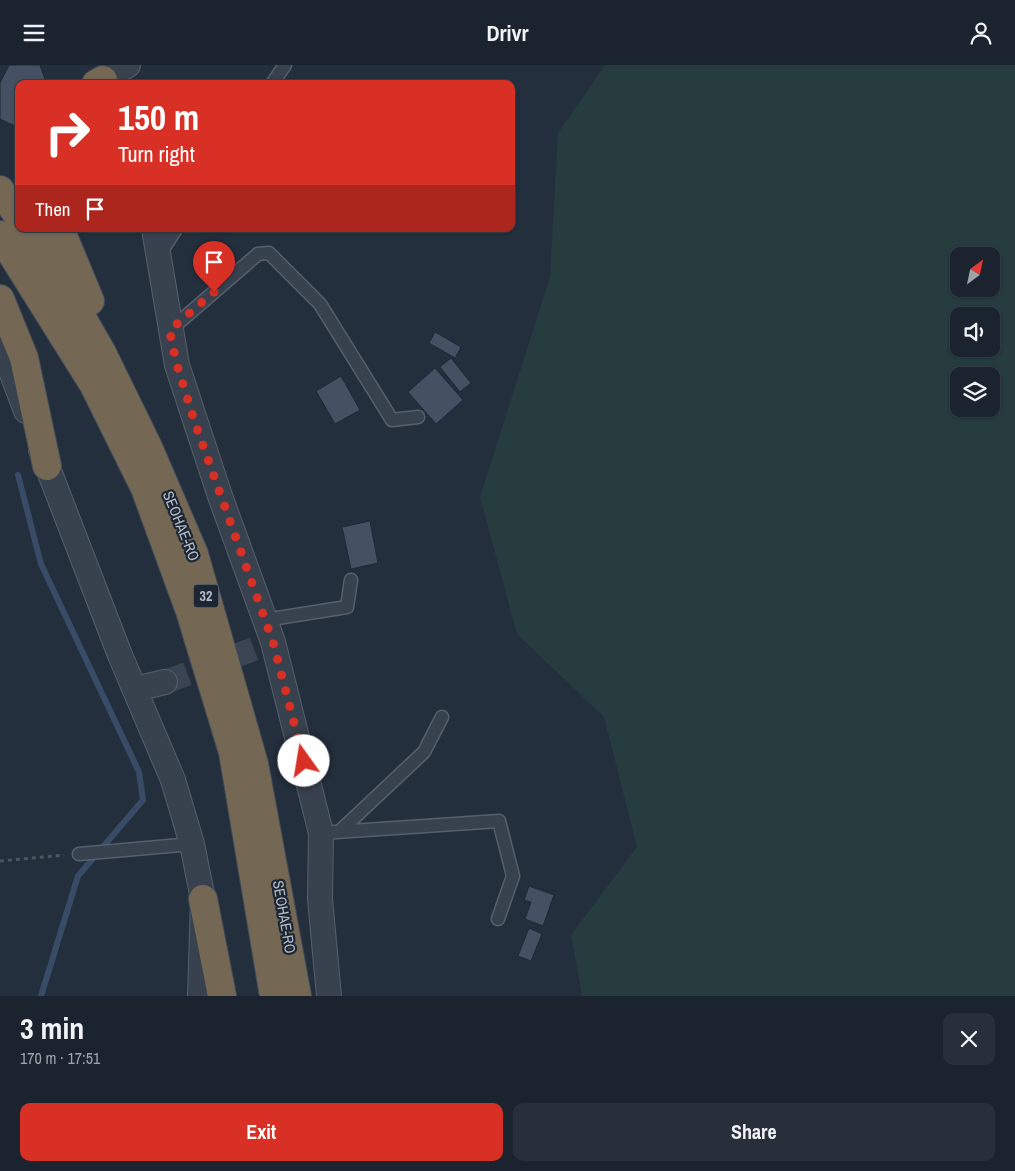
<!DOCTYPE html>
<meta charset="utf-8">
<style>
:root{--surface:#1b232e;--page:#282f3a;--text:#f1f3f6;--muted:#a0a4aa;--line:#39404a;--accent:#d93025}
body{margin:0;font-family:"Archivo Narrow",sans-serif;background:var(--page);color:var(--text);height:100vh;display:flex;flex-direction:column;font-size:19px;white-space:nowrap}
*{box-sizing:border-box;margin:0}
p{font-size:16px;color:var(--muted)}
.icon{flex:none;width:28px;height:28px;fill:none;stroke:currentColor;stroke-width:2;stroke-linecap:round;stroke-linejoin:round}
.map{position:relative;height:931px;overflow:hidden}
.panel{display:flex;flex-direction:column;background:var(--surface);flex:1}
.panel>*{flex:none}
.banner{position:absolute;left:15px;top:15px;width:500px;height:152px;border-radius:10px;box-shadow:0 1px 4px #0004,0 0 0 1px var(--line);background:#d93025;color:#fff;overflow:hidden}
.needle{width:32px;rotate:33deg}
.fabs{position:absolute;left:950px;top:182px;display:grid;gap:10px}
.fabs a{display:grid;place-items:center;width:50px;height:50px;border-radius:10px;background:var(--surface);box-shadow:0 1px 4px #0004,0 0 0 1px var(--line);font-size:25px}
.pin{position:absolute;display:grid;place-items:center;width:42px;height:42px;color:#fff;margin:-51px -21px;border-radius:50% 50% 50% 0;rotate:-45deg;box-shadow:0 0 5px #0007}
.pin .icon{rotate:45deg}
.me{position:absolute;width:55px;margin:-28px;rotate:347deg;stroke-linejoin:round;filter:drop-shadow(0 0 4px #0008)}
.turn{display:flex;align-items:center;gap:18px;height:105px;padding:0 20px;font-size:22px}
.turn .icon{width:65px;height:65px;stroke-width:2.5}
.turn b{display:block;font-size:35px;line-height:42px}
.then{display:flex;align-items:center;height:48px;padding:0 20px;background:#0003;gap:10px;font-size:19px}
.round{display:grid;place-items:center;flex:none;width:52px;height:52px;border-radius:10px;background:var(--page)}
.summary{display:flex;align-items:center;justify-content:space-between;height:85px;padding:0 20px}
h1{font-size:30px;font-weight:800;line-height:38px}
.action{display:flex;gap:10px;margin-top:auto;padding:10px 20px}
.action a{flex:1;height:58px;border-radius:10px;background:var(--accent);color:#fff;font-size:20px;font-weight:800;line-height:58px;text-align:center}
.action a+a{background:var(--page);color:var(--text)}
header{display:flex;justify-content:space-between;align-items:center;height:65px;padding:0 20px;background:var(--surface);font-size:22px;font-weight:800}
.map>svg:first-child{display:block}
.green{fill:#263c3f;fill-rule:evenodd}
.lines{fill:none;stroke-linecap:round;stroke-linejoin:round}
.stream{stroke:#394c67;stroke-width:6}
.building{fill:#455162;stroke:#1f2835}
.street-tunnel{stroke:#3a4453;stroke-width:24;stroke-dasharray:24 12;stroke-linecap:butt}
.lane-casing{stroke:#565f6c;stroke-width:15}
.street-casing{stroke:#565f6c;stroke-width:26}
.highway-casing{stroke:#434c59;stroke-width:30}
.path{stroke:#44595c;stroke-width:3;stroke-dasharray:4 4;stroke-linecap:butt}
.lane{stroke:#38414e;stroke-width:12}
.street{stroke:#38414e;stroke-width:24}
.highway{stroke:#746855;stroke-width:28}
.route{stroke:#d93025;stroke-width:9;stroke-dasharray:0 16.2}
.labels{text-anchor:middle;stroke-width:4.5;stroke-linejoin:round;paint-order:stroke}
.shield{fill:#1d2633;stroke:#878f9c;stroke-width:1}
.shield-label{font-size:14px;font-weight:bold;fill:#b4bcc9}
.street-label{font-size:15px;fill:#b4bcc9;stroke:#1d2633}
</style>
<header><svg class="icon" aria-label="menu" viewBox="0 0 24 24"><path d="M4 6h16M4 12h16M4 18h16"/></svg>Drivr<svg class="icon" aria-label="person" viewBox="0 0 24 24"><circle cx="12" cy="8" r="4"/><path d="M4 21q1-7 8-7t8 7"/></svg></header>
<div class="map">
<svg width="1015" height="931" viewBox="0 0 1015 931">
<rect width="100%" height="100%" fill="#242f3e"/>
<path class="green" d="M605,0H1015V931H582L571,870L637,782L604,652L517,569L480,432L550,212L558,68ZM959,191H991V224H959ZM959,251H991V284H959ZM959,311H991V344H959Z"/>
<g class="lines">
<path class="stream" d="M18,410L41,499L139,707L143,735L78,811L41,931"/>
</g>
<path class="building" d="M9,0H40L45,14L43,19H19V63L0,54V18Z
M435,267L461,282L455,293L429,278Z
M451,293L471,318L460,327L440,302Z
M435,303L463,335L436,359L408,327Z
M341,311L360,345L335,359L316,326Z
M370,456L378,498L351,504L342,462Z
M529,821L554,830L543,861L525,854L531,837L524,835Z
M529,863L542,869L531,896L518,891Z"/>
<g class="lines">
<path class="street-tunnel" d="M165,617L254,584"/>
<g class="lane-casing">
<path id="lane" d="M272,19L285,0
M160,189L176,164
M170,265L258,189L269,188L320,239L392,355L418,352
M265,555L347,542L351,515
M340,766L424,687L442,652
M321,768L499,756L513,811L498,854
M79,789L192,779"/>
</g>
<g class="street-casing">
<path id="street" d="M103,15L128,0
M154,164L177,300L220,431L273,577L321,768L320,834L329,931
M0,277L26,346
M41,385L120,590L173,715L192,779L203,834L200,931
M135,624L165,617"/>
</g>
<g class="highway-casing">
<path id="highway" d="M96,19L103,15
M0,125L19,152
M27,164L47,192L102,288L148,382L194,489L254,699L297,931
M60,164L90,236
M0,170L94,320L145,423L190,546L233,687L274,931
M0,234L24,293L47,401
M203,834L222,931"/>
</g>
<path class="path" d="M0,796L64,790"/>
<use href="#lane" class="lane"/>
<use href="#street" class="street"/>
<use href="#highway" class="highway"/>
</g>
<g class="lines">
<path class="route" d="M214,227L170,265V268L177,300L195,358L273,577L304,696"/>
</g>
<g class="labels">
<rect class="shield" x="193.5" y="519.5" width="25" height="23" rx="4"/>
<g class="shield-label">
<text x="206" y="536">32</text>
</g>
<g class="street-label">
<text transform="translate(181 461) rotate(68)" y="5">SEOHAE-RO</text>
<text transform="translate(284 852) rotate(80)" y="5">SEOHAE-RO</text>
</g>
</g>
</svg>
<div class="fabs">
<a><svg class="needle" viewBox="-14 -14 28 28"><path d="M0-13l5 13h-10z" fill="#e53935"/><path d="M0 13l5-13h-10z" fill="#a0a4aa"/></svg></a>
<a><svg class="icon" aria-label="sound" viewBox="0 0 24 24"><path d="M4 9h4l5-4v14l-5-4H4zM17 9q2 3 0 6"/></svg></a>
<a><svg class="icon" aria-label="layers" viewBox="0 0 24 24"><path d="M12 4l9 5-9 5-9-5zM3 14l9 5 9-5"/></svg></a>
</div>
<div class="pin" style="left:214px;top:227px;background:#d93025"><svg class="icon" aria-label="arrive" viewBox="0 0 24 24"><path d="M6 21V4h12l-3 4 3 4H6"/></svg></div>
<svg class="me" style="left:304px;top:696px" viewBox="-20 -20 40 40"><circle r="19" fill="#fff"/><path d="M0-13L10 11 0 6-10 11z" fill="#d93025"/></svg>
<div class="banner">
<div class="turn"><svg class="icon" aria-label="right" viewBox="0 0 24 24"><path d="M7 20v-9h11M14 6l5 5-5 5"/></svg><div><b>150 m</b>Turn right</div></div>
<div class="then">Then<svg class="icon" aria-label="arrive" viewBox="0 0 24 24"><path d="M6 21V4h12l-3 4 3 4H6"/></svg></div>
</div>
</div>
<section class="panel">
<div class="summary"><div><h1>3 min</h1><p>170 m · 17:51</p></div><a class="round"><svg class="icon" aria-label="close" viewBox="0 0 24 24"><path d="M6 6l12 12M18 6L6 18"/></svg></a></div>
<div class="action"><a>Exit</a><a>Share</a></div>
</section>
